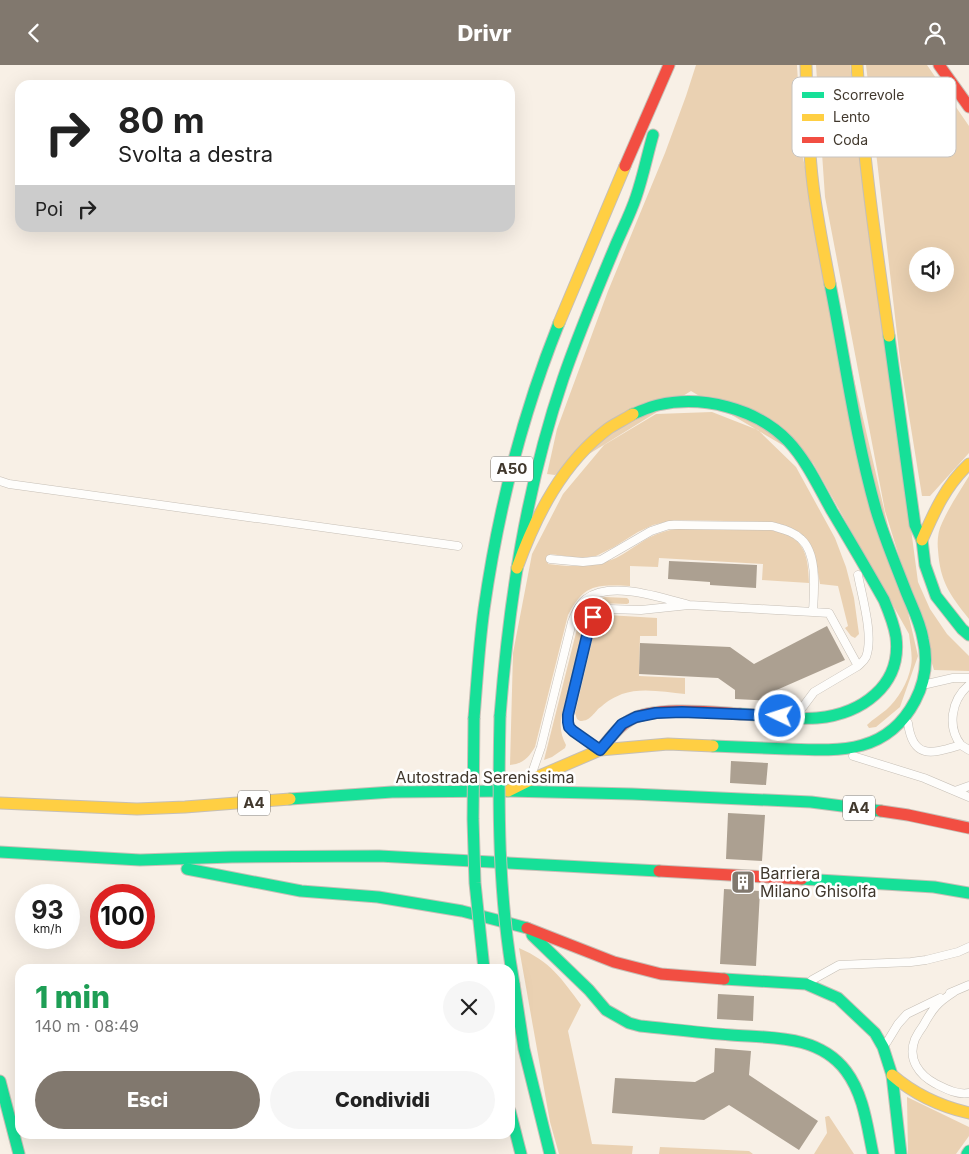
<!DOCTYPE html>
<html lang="it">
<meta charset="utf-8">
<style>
:root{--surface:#fff;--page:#f6f6f6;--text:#222;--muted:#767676;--accent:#81786e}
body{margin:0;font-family:Inter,sans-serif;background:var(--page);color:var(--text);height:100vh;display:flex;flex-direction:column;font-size:19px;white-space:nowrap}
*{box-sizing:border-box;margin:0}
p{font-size:16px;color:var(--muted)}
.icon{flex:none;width:28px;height:28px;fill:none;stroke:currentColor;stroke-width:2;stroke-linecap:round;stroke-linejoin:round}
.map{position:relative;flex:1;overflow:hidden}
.panel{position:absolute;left:15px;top:899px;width:500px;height:175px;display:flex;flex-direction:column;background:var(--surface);border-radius:15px;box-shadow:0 5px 20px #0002}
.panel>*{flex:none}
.banner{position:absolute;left:15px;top:15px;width:500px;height:152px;border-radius:15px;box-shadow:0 5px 20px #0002;background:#fff;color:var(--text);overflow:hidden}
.tools{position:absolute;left:909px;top:182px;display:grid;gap:10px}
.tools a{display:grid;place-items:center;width:45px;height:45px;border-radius:50%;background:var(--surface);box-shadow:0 5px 20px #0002;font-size:25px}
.speed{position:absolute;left:15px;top:819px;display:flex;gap:10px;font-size:25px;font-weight:700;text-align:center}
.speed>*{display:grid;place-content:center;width:65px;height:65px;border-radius:50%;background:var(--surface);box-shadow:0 5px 20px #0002;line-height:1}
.speed small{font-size:12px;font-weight:400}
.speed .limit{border:8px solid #d22;background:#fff;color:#111}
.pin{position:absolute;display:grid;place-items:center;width:42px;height:42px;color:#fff;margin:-21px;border:2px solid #fff;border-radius:50%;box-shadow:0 1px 5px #0007}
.me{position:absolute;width:55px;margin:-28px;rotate:274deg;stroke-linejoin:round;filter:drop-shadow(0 0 4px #0008)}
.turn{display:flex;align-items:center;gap:18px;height:105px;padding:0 20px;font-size:22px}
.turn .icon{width:65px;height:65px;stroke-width:2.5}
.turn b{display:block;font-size:35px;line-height:42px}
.then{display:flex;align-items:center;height:48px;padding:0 20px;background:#0003;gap:10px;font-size:19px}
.round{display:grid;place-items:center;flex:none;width:52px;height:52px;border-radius:26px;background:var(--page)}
.summary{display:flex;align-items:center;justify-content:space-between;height:85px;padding:0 20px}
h1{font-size:30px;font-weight:800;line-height:38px;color:#1e9e55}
.primary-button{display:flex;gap:10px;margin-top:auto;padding:10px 20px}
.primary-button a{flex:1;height:58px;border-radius:30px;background:var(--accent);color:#fff;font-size:20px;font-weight:800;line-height:58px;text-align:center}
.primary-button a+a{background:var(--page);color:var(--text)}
header{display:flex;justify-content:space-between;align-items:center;height:65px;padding:0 20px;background:var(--accent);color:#fff;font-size:22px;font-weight:800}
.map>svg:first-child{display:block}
.green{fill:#ead1b2;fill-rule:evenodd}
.building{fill:#aca091}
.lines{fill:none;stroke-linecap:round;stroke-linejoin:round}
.lane-casing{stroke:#c6bfb6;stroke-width:9}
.fast-casing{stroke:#c6bfb6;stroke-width:13}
.slow-casing{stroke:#c6bfb6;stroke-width:13}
.jam-casing{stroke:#c6bfb6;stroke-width:13}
.lane{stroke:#fefdfb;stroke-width:8}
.fast{stroke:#16e098;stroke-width:11}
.slow{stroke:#ffcf43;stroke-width:11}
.jam{stroke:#f24e42;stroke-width:11}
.fast-bridge-casing{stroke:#c6bfb6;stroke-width:13;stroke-linecap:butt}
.fast-bridge{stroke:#16e098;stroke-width:11}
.route-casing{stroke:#114b97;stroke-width:12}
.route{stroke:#1a73e8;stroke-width:9}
.labels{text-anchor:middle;stroke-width:5;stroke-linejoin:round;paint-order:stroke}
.shield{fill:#fff;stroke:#7a746c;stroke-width:1}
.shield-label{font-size:15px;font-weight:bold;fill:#41382d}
.street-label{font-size:16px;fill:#41382d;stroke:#fff}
.poi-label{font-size:16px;fill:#41382d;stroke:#fff;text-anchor:start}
.key{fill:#fff;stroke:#c6c3c0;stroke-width:1}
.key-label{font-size:14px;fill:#41382d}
</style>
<header><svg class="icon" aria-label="back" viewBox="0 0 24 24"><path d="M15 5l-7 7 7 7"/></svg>Drivr<svg class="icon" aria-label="person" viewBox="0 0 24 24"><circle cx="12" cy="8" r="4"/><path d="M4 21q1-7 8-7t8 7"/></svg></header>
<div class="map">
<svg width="969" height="1089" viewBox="0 0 969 1089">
<rect width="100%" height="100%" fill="#f8f0e6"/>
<path class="green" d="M696,0H797L802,89L918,591L900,642L876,662L869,663L867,660C873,654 880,650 886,645C898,634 908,618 911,601C913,591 910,580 909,569L813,398L691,326L555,410L547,409L557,364L608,226L665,88L686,31Z
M816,0H850L918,517L930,544L947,569L969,591V606L934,605L885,446L825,132Z
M866,0H927L969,61V388L930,431H922L900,295ZM918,191H945V219H918Z
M712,347L758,365L796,402L835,473L846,502L854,533L859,569L855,573L851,571L845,563L848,561L838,521L820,519C814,482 813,466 772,457L674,455L653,460L638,467L614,482L596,491L580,493L550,489L548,499C572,502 593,503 616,493C632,485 645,472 663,467C678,462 693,464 709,464C729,465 750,465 770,465C804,471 808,487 809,518L762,515L763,499L659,493L658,502L630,501V521C597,520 585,518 568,550L535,682C529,692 523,699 510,700L513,588L532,489L563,429L604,380L656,349Z
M969,411V554C950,530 940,517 938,485C937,476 938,466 942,458C949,442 960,426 969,411Z
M605,532L627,533L629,535V538L627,539C608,538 593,536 585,557L561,655C560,665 562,672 566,680L565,683L552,692L544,695L581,548C587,539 594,535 605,532Z
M607,550L657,553V571H640L639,611L685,613V629C665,627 641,622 622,629C615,632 607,636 602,641C593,647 592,656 580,656L577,654L575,648L596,559L599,554Z
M519,883C551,897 561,913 581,940L568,966L592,1079L633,1081L632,1089H559L550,1057Z
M907,1032L969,1062V1071L956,1089H908Z
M828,1051H829L854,1089H814L827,1068L825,1052Z
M660,1082L749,1086L753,1089H659Z"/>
<path class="building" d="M669,496L757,500L756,523L710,520V517L668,514Z
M827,561L845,595L772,627L771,636L735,634V625L718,613L639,609L640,578L730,582L754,599Z
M731,696L768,698L766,720L730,718Z
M728,748L765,750L762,796L726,794Z
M724,824L760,826L756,901L720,899Z
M718,929L754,931L753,956L717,954Z
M715,983L751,986L749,1010L818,1056L799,1085L729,1040L704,1055L612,1048L615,1013L695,1017L714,1007Z"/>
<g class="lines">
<g class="lane-casing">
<path id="lane" d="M0,416L9,419L458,481
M550,494L583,497L601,495L651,466L669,460H679L772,461C782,464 793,466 801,474C818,489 814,526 813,547L689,540
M813,547L829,548L858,601
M927,619L953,613H969
M799,647L814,627L858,601C861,598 864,596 866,592C874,571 862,532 858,510
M908,658C913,696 933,688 961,680L969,685
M961,680C947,662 951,635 969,620
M853,691L924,713L969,732
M532,708L541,682L572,557C575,549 579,539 586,534C611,515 662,533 689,540L641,545L609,544L604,545L598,547L590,558L568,650C568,667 582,672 595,681
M955,726L969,721
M812,915L839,900L911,897L926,895L958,887L969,882
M954,927C937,938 933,943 923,961C920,965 917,970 915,974C907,994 919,1010 936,1019C946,1024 957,1030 969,1028
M950,928L969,920
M887,977L898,959L907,949L940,933"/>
</g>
<g class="fast-casing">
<path id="fast" d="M889,271L915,460L922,475L925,500L936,531L962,564L969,570
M633,349C641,346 649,342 658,340C702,330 756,343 788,376C807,396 819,423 832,446C850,476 867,505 884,535C889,547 894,559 896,572C902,621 861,649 817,653C794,655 764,650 740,649
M500,651C509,536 526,423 563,314C578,270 596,227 614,184C621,167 630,150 636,132C643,112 647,91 653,70
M474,653C477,616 479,580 484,544C498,446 522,350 559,258
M713,681C738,682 764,683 789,684C840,686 887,689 915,636C925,617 928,595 923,574C920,556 911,540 905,524C895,498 884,472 876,445C855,371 845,294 830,219
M290,734L392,727L508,726L632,729L811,737L881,746
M0,787L140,795L232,792L379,791L659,806
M187,804L301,826L378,832L462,846L527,863
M802,814L934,822L969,828
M532,870L589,925L606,945L629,958L640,961C670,964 701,968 731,970C772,973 819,970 846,1006C864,1030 867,1061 873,1089
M724,914L806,919L838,933L875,968L883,982L892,1010L901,1089
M514,919L524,984L550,1089
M0,1016L19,1089
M510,1046L521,1089
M967,1089L969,1086"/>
</g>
<g class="slow-casing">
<path id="slow" d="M806,0C807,40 808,80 813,120C817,153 824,186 830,219
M857,0C863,91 876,181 889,271
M559,258L625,101
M922,475C934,447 946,420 969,399
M517,503C536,450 563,397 609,363C617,358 625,354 633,349
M508,726L530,715L600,685L668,679L713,681
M0,738L137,744L185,742L290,734
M892,1010C915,1030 939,1041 969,1048"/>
</g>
<g class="jam-casing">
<path id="jam" d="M939,0L969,42
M625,101L669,0
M600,685C609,675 617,662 630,655C654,641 711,647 740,649
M881,746L908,750L969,763
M659,806L802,814
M527,863L614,897L661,909L724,914"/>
</g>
<use href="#lane" class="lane"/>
<use href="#fast" class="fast"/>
<use href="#slow" class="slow"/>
<use href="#jam" class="jam"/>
<g class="fast-bridge-casing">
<path id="fast-bridge" d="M500,651C498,741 498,830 514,919
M474,653L473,754L475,818L484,904"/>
</g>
<use href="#fast-bridge" class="fast-bridge"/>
</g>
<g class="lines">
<g class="route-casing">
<path id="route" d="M593,552L590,558L568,650V657L569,662L573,666L600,685L622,659L636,652L656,648L682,647L780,651"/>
</g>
<use href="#route" class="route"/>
</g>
<defs>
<g id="building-square" transform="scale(1.25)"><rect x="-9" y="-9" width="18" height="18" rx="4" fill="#81786e" stroke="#fff"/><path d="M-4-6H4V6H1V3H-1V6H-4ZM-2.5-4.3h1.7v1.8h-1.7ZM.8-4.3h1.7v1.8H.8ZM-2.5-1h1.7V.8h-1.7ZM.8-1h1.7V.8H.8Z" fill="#fff"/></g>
</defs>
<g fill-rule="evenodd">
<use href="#building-square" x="743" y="817"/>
</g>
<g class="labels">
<g class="shield">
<rect x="491" y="391.5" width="42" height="25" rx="4"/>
<rect x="238" y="725.5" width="32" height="25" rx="4"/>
<rect x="843" y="730.5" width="32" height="25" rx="4"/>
</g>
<g class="shield-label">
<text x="512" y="409">A50</text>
<text x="254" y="743">A4</text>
<text x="859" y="748">A4</text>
</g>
<g class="street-label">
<text x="485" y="718">Autostrada Serenissima</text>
</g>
<g class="poi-label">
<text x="760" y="814">Barriera<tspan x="760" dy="18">Milano Ghisolfa</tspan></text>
</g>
</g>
<rect x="792" y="12" width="164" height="80" rx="8" class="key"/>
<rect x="802" y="27" width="22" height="6" fill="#16e098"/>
<rect x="802" y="49" width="22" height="7" fill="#ffcf43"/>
<rect x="802" y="72" width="22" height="6" fill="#f24e42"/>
<g class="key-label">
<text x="833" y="35">Scorrevole</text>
<text x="833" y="57">Lento</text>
<text x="833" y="80">Coda</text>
</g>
</svg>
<div class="tools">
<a><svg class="icon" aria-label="sound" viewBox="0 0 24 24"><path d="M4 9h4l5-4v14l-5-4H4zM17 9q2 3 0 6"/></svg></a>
</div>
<div class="speed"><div>93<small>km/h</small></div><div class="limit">100</div></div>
<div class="pin" style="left:593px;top:552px;background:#d93025"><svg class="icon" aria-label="arrive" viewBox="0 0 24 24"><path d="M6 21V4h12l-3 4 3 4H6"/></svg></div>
<svg class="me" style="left:780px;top:651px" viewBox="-20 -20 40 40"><circle r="17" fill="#1a73e8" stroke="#fff" stroke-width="3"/><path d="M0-11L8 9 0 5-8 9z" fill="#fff"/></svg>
<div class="banner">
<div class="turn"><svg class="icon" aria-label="right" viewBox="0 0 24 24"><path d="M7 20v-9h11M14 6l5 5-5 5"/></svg><div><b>80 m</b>Svolta a destra</div></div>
<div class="then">Poi<svg class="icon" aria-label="right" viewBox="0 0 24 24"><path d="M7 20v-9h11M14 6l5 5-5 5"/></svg></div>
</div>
<section class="panel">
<div class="summary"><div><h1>1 min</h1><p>140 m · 08:49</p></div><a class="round"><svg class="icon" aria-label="close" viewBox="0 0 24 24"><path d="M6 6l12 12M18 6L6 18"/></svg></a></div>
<div class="primary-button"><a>Esci</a><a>Condividi</a></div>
</section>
</div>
